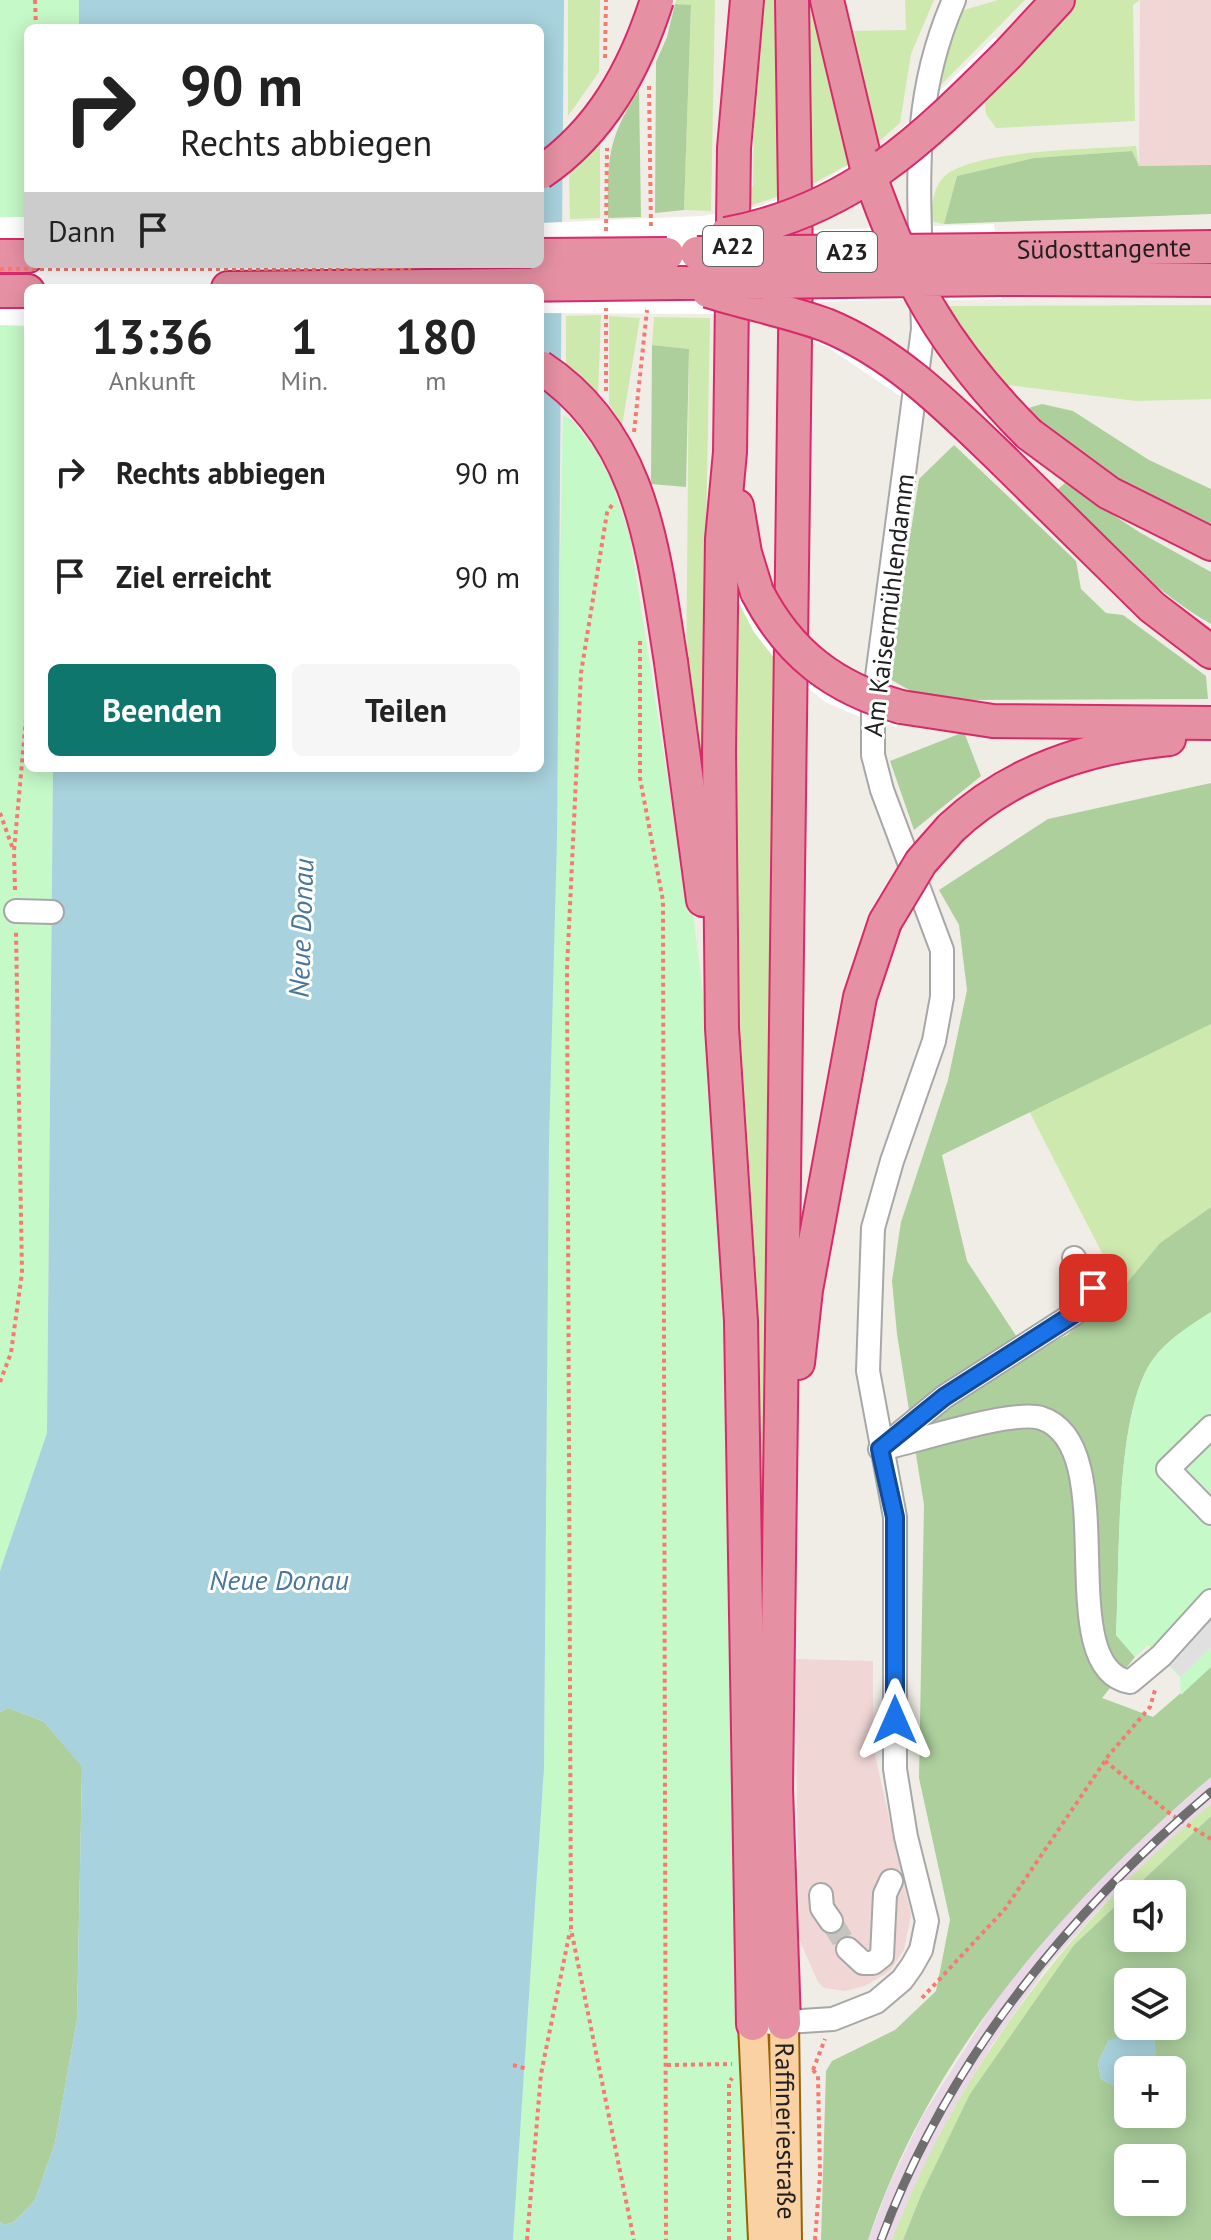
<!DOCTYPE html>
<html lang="de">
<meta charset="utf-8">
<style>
:root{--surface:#fff;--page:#f6f6f6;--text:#222;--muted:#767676;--accent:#0f766e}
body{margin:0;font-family:"PT Sans",sans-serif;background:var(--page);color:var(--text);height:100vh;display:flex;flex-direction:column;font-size:30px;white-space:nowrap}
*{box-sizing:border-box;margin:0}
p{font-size:26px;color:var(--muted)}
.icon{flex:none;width:44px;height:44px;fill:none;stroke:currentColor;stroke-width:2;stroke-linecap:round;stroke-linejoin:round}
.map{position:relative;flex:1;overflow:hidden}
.details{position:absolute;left:24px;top:284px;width:520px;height:488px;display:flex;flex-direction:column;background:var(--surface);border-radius:12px;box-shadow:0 4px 20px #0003}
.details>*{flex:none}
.banner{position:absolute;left:24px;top:24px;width:520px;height:244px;border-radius:12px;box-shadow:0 4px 20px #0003;background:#fff;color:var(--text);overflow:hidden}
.tools{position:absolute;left:1114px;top:1880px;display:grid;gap:16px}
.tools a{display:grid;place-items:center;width:72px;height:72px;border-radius:12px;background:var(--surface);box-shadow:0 4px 20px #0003;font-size:40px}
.pin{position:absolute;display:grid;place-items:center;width:68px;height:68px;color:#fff;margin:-34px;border-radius:16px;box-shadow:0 4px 12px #0006}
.me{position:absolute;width:88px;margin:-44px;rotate:0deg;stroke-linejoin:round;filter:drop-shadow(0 0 6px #0008)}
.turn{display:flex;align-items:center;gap:28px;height:168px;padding:0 24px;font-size:36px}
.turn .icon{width:104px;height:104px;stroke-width:2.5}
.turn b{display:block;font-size:56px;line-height:68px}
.then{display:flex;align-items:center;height:76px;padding:0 24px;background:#0003;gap:16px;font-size:30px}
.eta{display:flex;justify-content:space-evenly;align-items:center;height:136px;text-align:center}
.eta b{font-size:48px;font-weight:800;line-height:56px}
.cta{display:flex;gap:16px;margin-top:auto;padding:16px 24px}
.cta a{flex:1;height:92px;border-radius:12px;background:var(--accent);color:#fff;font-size:32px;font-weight:800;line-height:92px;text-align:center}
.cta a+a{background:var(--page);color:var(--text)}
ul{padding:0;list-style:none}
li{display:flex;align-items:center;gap:24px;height:104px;padding:0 24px}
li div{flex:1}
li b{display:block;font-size:30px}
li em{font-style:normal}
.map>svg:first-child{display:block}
.commercial{fill:#f0d7d6}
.industrial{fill:#e9d9e7}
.grass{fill:#cde9ae}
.forest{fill:#accf9c;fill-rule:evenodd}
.park{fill:#c5f9c8}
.parking{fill:#e0e0e0}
.water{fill:#a8d2dd}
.pier{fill:#fff;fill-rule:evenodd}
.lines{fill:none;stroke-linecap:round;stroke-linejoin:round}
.minor-tunnel{stroke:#c6c4be;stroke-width:22;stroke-dasharray:22 11;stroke-linecap:butt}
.minor-casing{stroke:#a7a7a7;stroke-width:26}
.major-casing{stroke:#996203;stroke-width:32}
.highway-casing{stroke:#d82a6b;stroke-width:36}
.path{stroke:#f77a71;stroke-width:4;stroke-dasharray:4 4;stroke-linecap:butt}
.minor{stroke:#fff;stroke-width:22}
.major{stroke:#fad1a2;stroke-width:28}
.highway{stroke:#e690a3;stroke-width:32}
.rail-casing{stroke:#6e6e6e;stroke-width:9}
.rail{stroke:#fff;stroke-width:6;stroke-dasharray:18;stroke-linecap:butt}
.highway-bridge-casing{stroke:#d82a6b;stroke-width:36;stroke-linecap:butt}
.path-bridge{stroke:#f77a71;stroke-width:4;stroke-dasharray:4 4;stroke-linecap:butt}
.highway-bridge{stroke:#e690a3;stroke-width:32}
.route-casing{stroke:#114b97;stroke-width:20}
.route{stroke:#1a73e8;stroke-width:14}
.labels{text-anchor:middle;stroke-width:6;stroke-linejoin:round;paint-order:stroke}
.shield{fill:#fff;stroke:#636363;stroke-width:2}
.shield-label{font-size:24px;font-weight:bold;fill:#202020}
.street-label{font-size:26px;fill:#202020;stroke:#fff}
.water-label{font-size:28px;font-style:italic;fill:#47769e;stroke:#fff}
</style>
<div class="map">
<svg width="1211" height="2240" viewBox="0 0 1211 2240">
<rect width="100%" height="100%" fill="#f0ede6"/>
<path class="commercial" d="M1140,0H1211V165L1139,166Z
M795,1659L873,1661V1746L911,1915L904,1950L890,1971L865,1986L845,1991L824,1988L818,1982L799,1939Z"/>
<path class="industrial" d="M1211,1777V1804L1104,1904L1047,1967L992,2045L948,2119L892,2240H868L889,2185L922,2117L997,1998L1038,1944L1122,1857Z"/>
<path class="grass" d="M568,0H600L599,72L568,116Z
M676,0H715L711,211L684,210L691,5L675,4Z
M760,0H786V194L749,206V187H753L755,53Z
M810,0H816L854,161L809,186Z
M905,0H934L911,54L900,123L877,143L848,31L906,30Z
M998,0H1025L936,90L938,71L964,10Z
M1074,0H1140L1133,5L1135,121L996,128L986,114L984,99Z
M600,141V218L570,219L569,172Z
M1136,146L1139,166L1132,151L1034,158L957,176L944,224L930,221C933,203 933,182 950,172C986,150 1091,149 1136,146Z
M1211,305V399L1136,401L1008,385L974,346L947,306Z
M601,315L598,395L566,367V316Z
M609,316L640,318L622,426L609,404Z
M654,317L710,318L701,800L686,695L689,349L652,345Z
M737,599L754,632L779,664L761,1631L730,908Z
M1211,1024V1207L1160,1243L1121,1290L1029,1111Z
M1211,1804V1816L1074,1945L921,2195L903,2240H892C958,2068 1071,1921 1211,1804Z"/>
<path class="forest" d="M675,4L691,5L684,210L655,213L656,62L667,37Z
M639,90L641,217L608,218C608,160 606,141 639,90Z
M1132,151L1139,166L1211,165V214L944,224L957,176L1034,158Z
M652,345L689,349L686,487L651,484Z
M1042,404L1073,411L1149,460L1211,489V525C1145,497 1076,460 1025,409Z
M954,445L1076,561L1081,589L1106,613L1123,615L1206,676L1208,699L964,700L920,696L888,678L919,479Z
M1065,483L1139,532L1211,572V624C1152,590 1104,539 1056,491Z
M964,732L981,776L914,830L890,761Z
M1211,783V1024L942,1155L967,1261L1028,1354L1067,1335L1121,1290L1160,1243L1211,1207V1312C1191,1325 1168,1339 1154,1358C1114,1409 1120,1568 1116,1635L1135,1657L1102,1698L1153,1717L1211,1667V1777C1064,1903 930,2053 868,2240H821L826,2071L832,2061L895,2030L936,1991L950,1920L919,1778L924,1505L897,1334L892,1281L901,1222L948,1080L967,990L959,925L939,890L1048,819Z
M8,1708L43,1721L82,1766L77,2020L55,2143L35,2200L14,2222L4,2225L0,2222V1712Z
M1211,1816V2240H903L921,2195L970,2094L1074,1945ZM1128,1894H1172V1938H1128ZM1128,1982H1172V2026H1128ZM1109,2040L1159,2065L1158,2070H1172V2114H1128V2091H1123L1101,2079L1098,2063ZM1128,2158H1172V2202H1128Z"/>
<path class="park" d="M0,0H79V28H28V768H53L47,1433L0,1571Z
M563,415L574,422L596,451L612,481L630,537L674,820L688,871L712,1069L730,1405L731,1800L737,1983L754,2240H513L544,1768L549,1142Z
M1211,1312V1667L1181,1695L1180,1677L1148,1645L1135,1657L1116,1635C1120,1568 1114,1409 1154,1358C1168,1339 1191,1325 1211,1312Z"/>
<path class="parking" d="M1211,1616V1647L1181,1677L1166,1661Z"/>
<path class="water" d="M79,0H564L557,836L549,1142L544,1768L513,2240H0V2222L4,2225L14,2222L35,2200L55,2143L77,2020L82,1767L43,1721L8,1708L0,1712V1571L47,1433L53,768H540V28H79Z
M1139,2031L1154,2034L1158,2070H1128V2091L1123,2092L1101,2079L1098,2063L1109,2040Z"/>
<path class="pier" d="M995,37L1015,63L888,178L907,227L994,224L1002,299L942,300L1029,434L1017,445L970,393L906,300L802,302L1013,453L992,476L934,419L829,348L776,325L718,314L540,313V288H28V326L0,325V217H28V264H540V223L702,216L759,206L818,184L892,138ZM863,194L875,228L784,231Z
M768,588L826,662L903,696L897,727L865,719L825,702L779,664L754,632L737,599Z"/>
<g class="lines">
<path class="minor-tunnel" d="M831,1921L848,1949"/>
<g class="minor-casing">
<path id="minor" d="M921,266C918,169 914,91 954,0
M16,911L52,912
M1211,1427L1168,1469L1211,1513
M888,1443L944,1397L1086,1306L1093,1288L1074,1258
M880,1449C915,1442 1012,1409 1041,1418C1126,1445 1049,1668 1130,1682L1161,1656L1211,1601
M821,1895L822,1908L831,1921
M848,1949L863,1963H873L882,1956L885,1894L891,1881
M771,2023L833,2019L876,2002L902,1980L912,1966L921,1950L927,1921L906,1837L895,1769V1517L868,1371L873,1228L892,1161L934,1041L942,997V950L882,790L873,755V707L923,329L922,300"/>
</g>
<g class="major-casing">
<g id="major">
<path id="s1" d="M784,2023L787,2240"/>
<path d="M753,2024L763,2240"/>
</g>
</g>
<g class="highway-casing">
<g id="highway">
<path d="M747,0L734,148L730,452L722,539L719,751L722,1028L741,1321L753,2024"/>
<path d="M827,0L866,164"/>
<path d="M1008,54L1058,0"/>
<path id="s2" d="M996,250L1211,247"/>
<path d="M0,256H28"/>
<path d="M1000,279L1211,280"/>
<path d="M228,288L427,286"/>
<path d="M0,291H28"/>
<path d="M1029,434L1109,493L1211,544"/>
<path d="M1005,462L1152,607L1211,652"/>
<path d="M737,506L745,553L757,592"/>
<path d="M671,662L703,900"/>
<path d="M901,707L993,721L1211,723"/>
<path d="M951,828C1012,771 1087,747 1169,739"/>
<path d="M798,1363L806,1290L860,997L885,922"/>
<path d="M784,2023L776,1789L796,262L792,0"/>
</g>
</g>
<path class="path" d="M35,0L36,28
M605,58L606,0
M649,86L651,229
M606,231L607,148
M606,391V308
M634,432L647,310
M612,505L607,513L581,673L567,969L571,1929L634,2240
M640,641V778L663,901L666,2240
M0,813L13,849
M15,890L14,851L28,697
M0,1382L11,1353L22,1273L16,931
M1105,1761L1173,1816L1211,1839
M922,1998L1005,1909L1109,1755L1150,1707L1155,1690
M513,2065L527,2069
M667,2065L732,2064
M813,2070L818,2076L820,2175L815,2240
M813,2070L825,2039
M527,2240L541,2074L570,1931
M729,2240V2083L732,2078"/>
<use href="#minor" class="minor"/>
<use href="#major" class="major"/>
<use href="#highway" class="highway"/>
<g class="rail-casing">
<path id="rail" d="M881,2240C947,2062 1068,1913 1211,1792"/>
</g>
<use href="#rail" class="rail"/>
<g class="highway-bridge-casing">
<path id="highway-bridge" d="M866,164C904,277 944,349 1029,434
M540,173C601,132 635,69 657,0
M726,234C851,211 922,140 1008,54
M697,253L996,250
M540,255L667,254
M427,286L1000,279
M708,291C746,303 791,312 826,325C897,354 951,410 1005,462
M540,367C643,434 653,550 671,662
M757,592C789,654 834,688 901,707
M885,922L921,862L951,828"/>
</g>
<path class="path-bridge" d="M0,269H411"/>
<use href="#highway-bridge" class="highway-bridge"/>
</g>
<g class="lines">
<g class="route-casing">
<path id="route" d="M895,1720V1517L880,1449L944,1397L1086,1306L1093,1288"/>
</g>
<use href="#route" class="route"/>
</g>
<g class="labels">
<g class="shield">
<rect x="703" y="226" width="60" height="40" rx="6"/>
<rect x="817" y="232" width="60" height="40" rx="6"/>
</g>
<g class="shield-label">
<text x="733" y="254">A22</text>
<text x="847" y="260">A23</text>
</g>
<g class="street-label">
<text dy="9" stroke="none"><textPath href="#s2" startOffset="108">Südosttangente</textPath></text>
<text transform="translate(889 605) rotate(-83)" y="9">Am Kaisermühlendamm</text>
<text dy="9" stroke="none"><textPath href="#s1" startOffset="108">Raffineriestraße</textPath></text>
</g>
<g class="water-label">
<text transform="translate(301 928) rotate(-88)" y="10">Neue Donau</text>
<text x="279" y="1590">Neue Donau</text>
</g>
</g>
</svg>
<div class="tools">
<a><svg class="icon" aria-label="sound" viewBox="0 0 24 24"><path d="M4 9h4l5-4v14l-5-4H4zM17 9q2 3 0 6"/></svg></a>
<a><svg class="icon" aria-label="layers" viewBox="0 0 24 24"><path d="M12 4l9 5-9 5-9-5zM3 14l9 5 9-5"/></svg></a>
<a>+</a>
<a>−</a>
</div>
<div class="pin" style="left:1093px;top:1288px;background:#d93025"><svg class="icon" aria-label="arrive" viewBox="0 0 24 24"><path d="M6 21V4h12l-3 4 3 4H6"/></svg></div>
<svg class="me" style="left:895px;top:1720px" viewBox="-20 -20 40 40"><path d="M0-17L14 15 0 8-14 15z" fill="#1a73e8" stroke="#fff" stroke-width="4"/></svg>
<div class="banner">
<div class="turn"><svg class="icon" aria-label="right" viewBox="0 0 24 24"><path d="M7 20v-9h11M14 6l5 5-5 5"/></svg><div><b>90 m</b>Rechts abbiegen</div></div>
<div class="then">Dann<svg class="icon" aria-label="arrive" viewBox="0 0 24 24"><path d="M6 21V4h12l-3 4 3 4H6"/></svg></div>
</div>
<section class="details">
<div class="eta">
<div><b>13:36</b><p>Ankunft</p></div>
<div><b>1</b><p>Min.</p></div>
<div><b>180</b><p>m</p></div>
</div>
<ul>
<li><svg class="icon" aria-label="right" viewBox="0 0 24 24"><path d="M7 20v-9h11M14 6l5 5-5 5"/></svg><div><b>Rechts abbiegen</b></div><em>90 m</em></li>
<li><svg class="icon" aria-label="arrive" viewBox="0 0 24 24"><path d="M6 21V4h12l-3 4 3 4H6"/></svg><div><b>Ziel erreicht</b></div><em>90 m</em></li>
</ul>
<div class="cta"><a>Beenden</a><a>Teilen</a></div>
</section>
</div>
